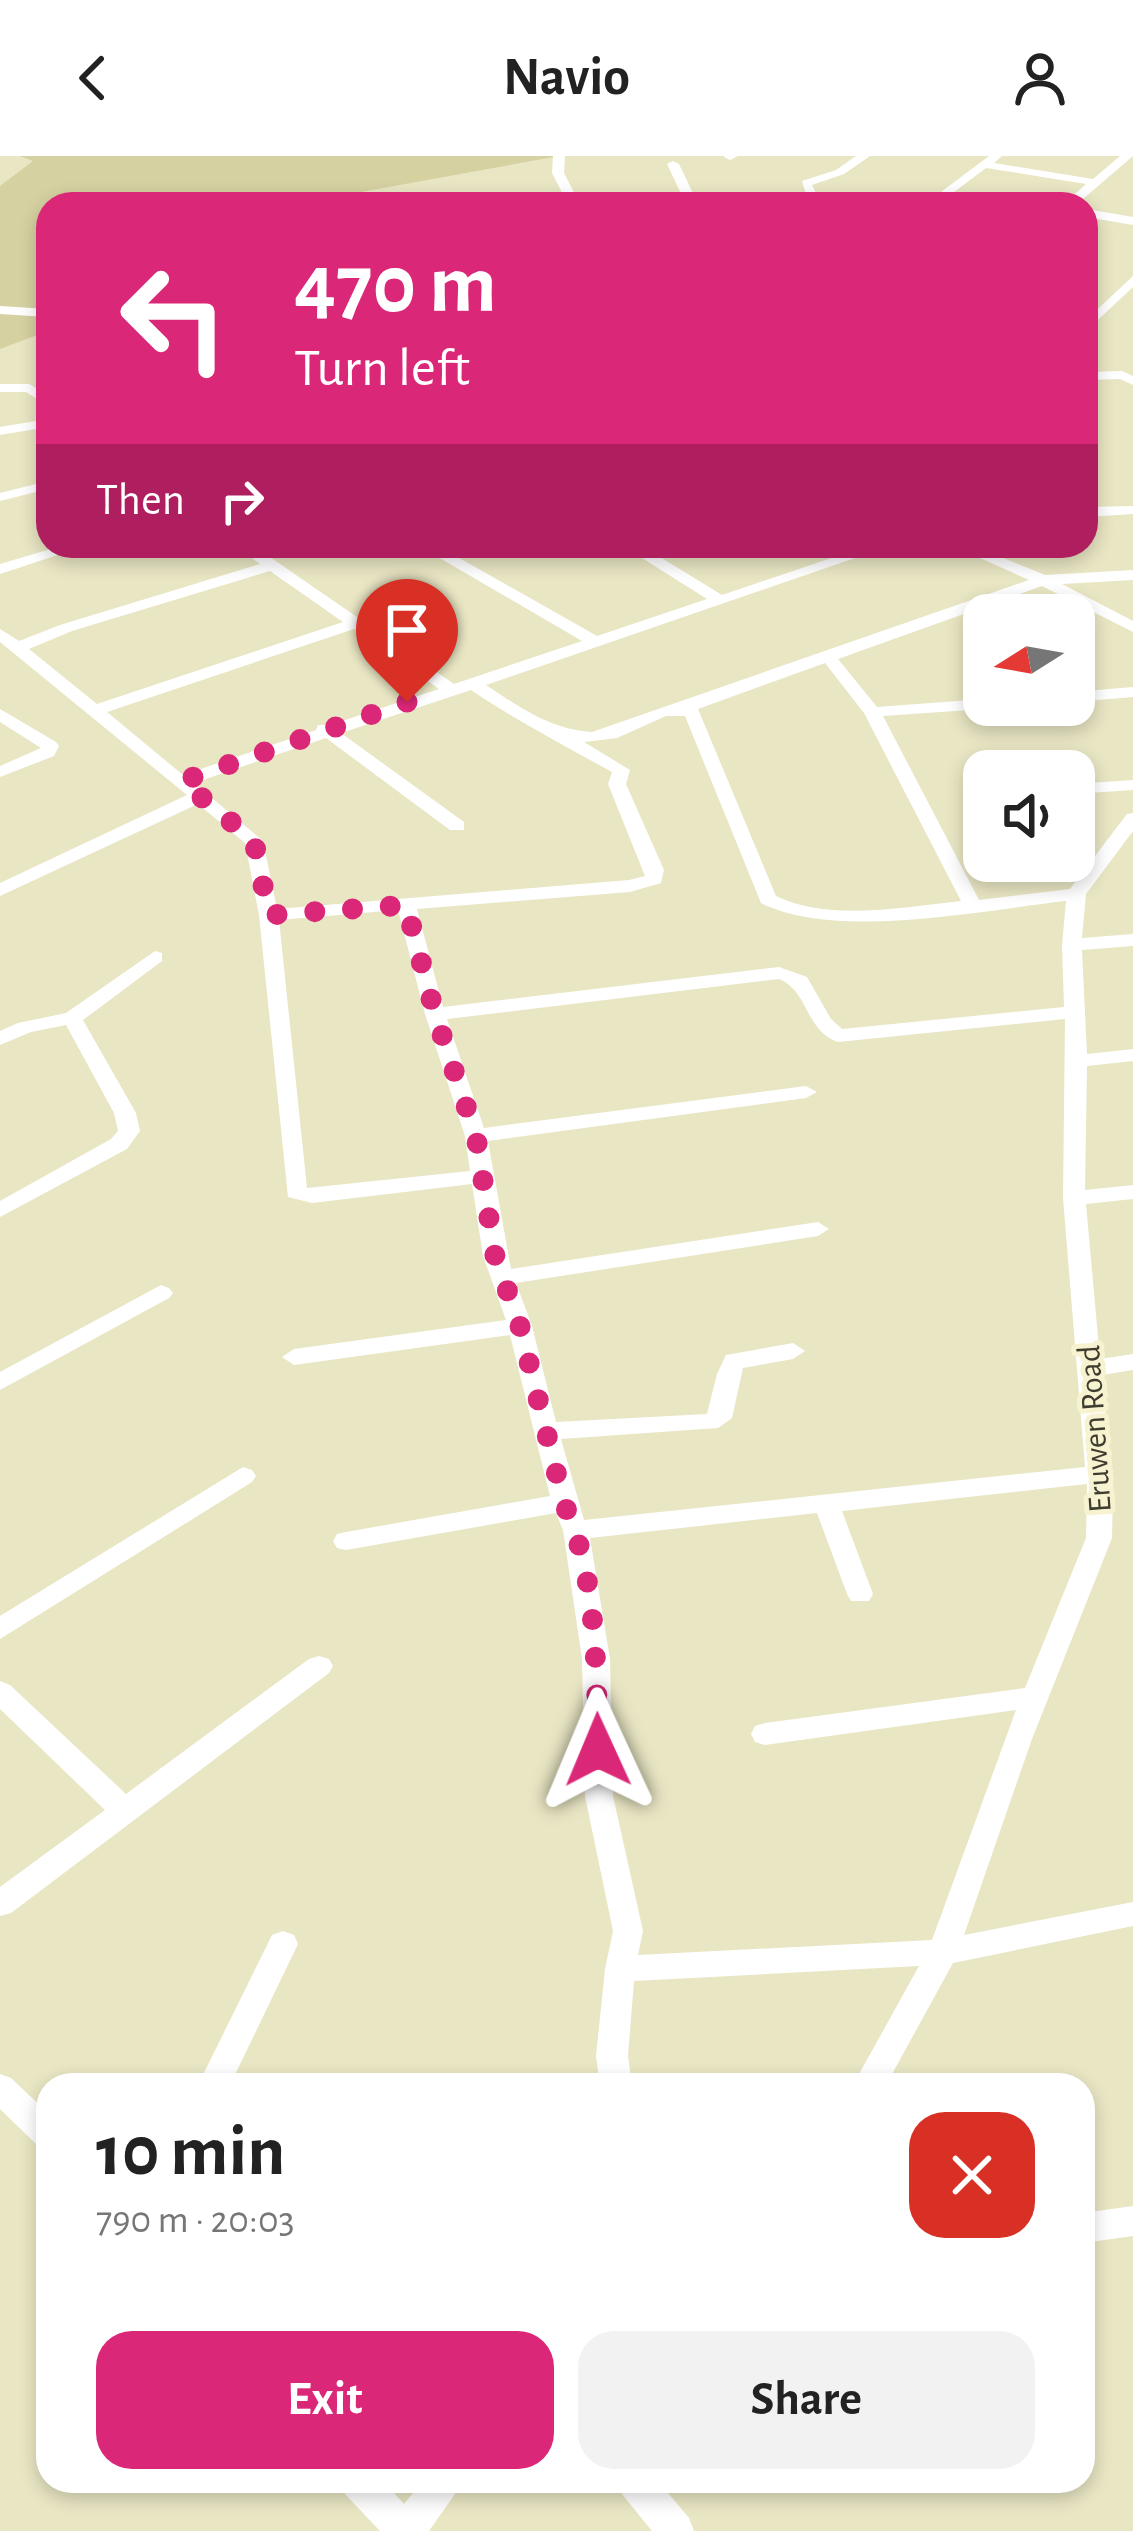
<!DOCTYPE html>
<meta charset="utf-8">
<style>
:root{--surface:#fff;--page:#f2f2f2;--text:#222;--muted:#767676;--accent:#db2777}
body{margin:0;font-family:"Alegreya Sans",sans-serif;background:var(--page);color:var(--text);height:100vh;display:flex;flex-direction:column;font-size:45px;white-space:nowrap}
*{box-sizing:border-box;margin:0}
p{font-size:39px;color:var(--muted)}
.icon{flex:none;width:66px;height:66px;fill:none;stroke:currentColor;stroke-width:2;stroke-linecap:round;stroke-linejoin:round}
.map{position:relative;flex:1;overflow:hidden}
.details{position:absolute;left:36px;top:1917px;width:1059px;height:420px;display:flex;flex-direction:column;background:var(--surface);border-radius:36px;box-shadow:0 6px 18px #0003}
.details>*{flex:none}
.top-card{position:absolute;left:36px;top:36px;width:1062px;height:366px;border-radius:36px;box-shadow:0 6px 18px #0003;background:#db2777;color:#fff;overflow:hidden}
.needle{width:78px;rotate:259deg}
.buttons{position:absolute;left:963px;top:438px;display:grid;gap:24px}
.buttons a{display:grid;place-items:center;width:132px;height:132px;border-radius:24px;background:var(--surface);box-shadow:0 6px 18px #0003;font-size:60px}
.pin{position:absolute;display:grid;place-items:center;width:102px;height:102px;color:#fff;margin:-123px -51px;border-radius:50% 50% 50% 0;rotate:-45deg;box-shadow:0 0 12px #0007}
.pin .icon{rotate:45deg}
.me{position:absolute;width:132px;margin:-66px;rotate:359deg;stroke-linejoin:round;filter:drop-shadow(0 0 9px #0008)}
.turn{display:flex;align-items:center;gap:42px;height:252px;padding:0 60px;font-size:54px}
.turn .icon{width:156px;height:156px;stroke-width:2.5}
.turn b{display:block;font-size:84px;line-height:102px}
.then{display:flex;align-items:center;height:114px;padding:0 60px;background:#0003;gap:24px;font-size:45px}
.round{display:grid;place-items:center;flex:none;width:126px;height:126px;border-radius:36px;background:var(--page)}
.overview{display:flex;align-items:center;justify-content:space-between;height:204px;padding:0 60px}
h1{font-size:72px;font-weight:700;line-height:90px}
.primary-button{display:flex;gap:24px;margin-top:auto;padding:24px 60px}
.primary-button a{flex:1;height:138px;border-radius:36px;background:var(--accent);color:#fff;font-size:48px;font-weight:700;line-height:138px;text-align:center}
.primary-button a+a{background:var(--page);color:var(--text)}
header{display:flex;justify-content:space-between;align-items:center;height:156px;padding:0 60px;background:var(--surface);font-size:54px;font-weight:700}
.map>svg:first-child{display:block}
.green{fill:#d6d1a1}
.lines{fill:none;stroke-linecap:round;stroke-linejoin:round}
.minor{fill:#fff;fill-rule:evenodd}
.route{stroke:#db2777;stroke-width:21;stroke-dasharray:0 37.8}
.labels{text-anchor:middle;stroke-width:10;stroke-linejoin:round;paint-order:stroke}
.street-label{font-size:33px;fill:#3d3c2e;stroke:#f7f3d1}
</style>
<header><svg class="icon" aria-label="back" viewBox="0 0 24 24"><path d="M15 5l-7 7 7 7"/></svg>Navio<svg class="icon" aria-label="person" viewBox="0 0 24 24"><circle cx="12" cy="8" r="4"/><path d="M4 21q1-7 8-7t8 7"/></svg></header>
<div class="map">
<svg width="1133" height="2375" viewBox="0 0 1133 2375">
<rect width="100%" height="100%" fill="#e9e6c4"/>
<path class="green" d="M20,0H559L295,48H48V175L0,193V30L33,5Z"/>
<g class="lines">
<path class="minor" d="M553,0H565L564,17L580,48H568L552,17Z
M738,0L730,4L724,1L725,0Z
M856,0H870L844,18L812,29L821,48H809L802,25L836,14Z
M989,0H1002L994,7L1093,23L1120,0H1133L1077,48H1064L1086,28L986,12L938,48H925Z
M673,5L679,8L698,48H686L667,8Z
M1086,53L1133,61V69L1086,61Z
M1133,120V131L1086,175V164Z
M0,150L48,153V161L0,158Z
M1086,216L1122,215L1133,220V229L1120,223L1086,224Z
M0,228H29L48,239V250L26,236H0Z
M48,263V271L0,279V271Z
M48,325V333L0,345V337Z
M1133,350V358L1086,361V351Z
M61,390H85L0,418V408Z
M236,390H254L454,528L582,485L419,390H438L597,480L707,443L623,390H642L722,439L867,390H890L486,529C519,551 551,574 592,576L1029,424L953,390H974L1045,419L1133,414V424L1062,428L1133,465V476L1042,430L838,503L877,551L984,543V549H992L984,553L883,560L979,744L1070,733L1127,658L1133,657V675L1086,738L1082,782L1133,778V790L1082,794L1087,898L1133,893V905L1087,910L1085,1034L1133,1029V1043L1086,1048L1100,1203L1133,1198V1214L1102,1219L1113,1334L1112,1382L1032,1583L964,1779L1133,1746V1770L953,1807L886,1929H853L919,1810L634,1825L628,1900L632,1929H600L596,1900L605,1813L613,1775L585,1640L582,1503L563,1374L556,1357L346,1394L337,1392L333,1385L337,1378L346,1376L550,1340L510,1179L294,1209L282,1201L294,1193L506,1164L483,1100L472,1028L312,1047L288,1041L259,759L245,687L198,648L0,740V727L187,639L0,486V473L19,485L60,469L260,408ZM270,415L343,466L97,548L29,493L72,475ZM354,473L439,533L330,569H318L316,574L183,619L107,556ZM825,507L864,557L961,745C904,751 829,766 776,740L698,553ZM471,534C517,565 563,589 612,616L608,628L645,720L629,724L277,753L263,685L194,627L326,582L450,674H464V666L341,577ZM666,560H685L761,747C835,785 983,754 1066,745L1062,789L1064,851L842,873L831,863L807,821L779,811L443,851L417,753L630,736L661,727L664,714L626,628L630,614L584,586L617,582ZM398,754L425,858L465,980L470,1015L307,1032L279,764ZM779,823C809,835 805,875 838,886L1065,863L1063,1042L1085,1311L584,1364L561,1283L718,1272L732,1262L743,1212L793,1203L805,1195L793,1187L726,1199L717,1218L707,1258L556,1266L532,1170L516,1127L818,1080L829,1073L818,1066L511,1113L488,985L806,942L817,936L806,930L484,972L447,863ZM1087,1328L1086,1382L1025,1532L765,1567L755,1570L751,1578L755,1586L765,1589L1016,1554L932,1784L638,1799L643,1775L613,1640L610,1503L590,1382L817,1357L847,1438L851,1445H869L873,1438L842,1355Z
M1133,531V541L1074,546V536Z
M0,553L56,586L59,590L54,600L0,621V610L41,592L0,566Z
M1133,624V634L1074,638V628Z
M979,634H984V644L970,639Z
M155,795L162,797V805L83,864L136,957L140,975L127,993L0,1061V1045L111,983L118,975L114,957L66,869L31,876L0,889V875L18,867L66,857Z
M161,1129L169,1132L173,1137L169,1142L0,1234V1216Z
M243,1311L252,1314L256,1320L252,1326L0,1483V1460Z
M319,1500L329,1503L333,1510L329,1517L11,1757L0,1760V1731L105,1654L0,1553V1525L10,1529L126,1638L309,1503Z
M283,1775L294,1779L298,1788L230,1929H198L272,1779Z
M0,1918L11,1922L48,1957V1992L36,1988L0,1953Z
M1133,2050V2080L1083,2087V2057Z
M340,2325H383L404,2348L423,2325H464L429,2375H380L345,2338Z
M617,2325H658L689,2362L694,2375H652L622,2338Z"/>
</g>
<g class="lines">
<path class="route" d="M407,546L182,625L254,685L269,759L406,749L435,858L476,980L495,1100L520,1170L564,1348C598,1421 596,1515 598,1594"/>
</g>
<g class="labels">
<g class="street-label">
<text transform="translate(1093 1273) rotate(-94)" y="12">Eruwen Road</text>
</g>
</g>
</svg>
<div class="buttons">
<a><svg class="needle" viewBox="-14 -14 28 28"><path d="M0-13l5 13h-10z" fill="#e53935"/><path d="M0 13l5-13h-10z" fill="#767676"/></svg></a>
<a><svg class="icon" aria-label="sound" viewBox="0 0 24 24"><path d="M4 9h4l5-4v14l-5-4H4zM17 9q2 3 0 6"/></svg></a>
</div>
<div class="pin" style="left:407px;top:546px;background:#d93025"><svg class="icon" aria-label="arrive" viewBox="0 0 24 24"><path d="M6 21V4h12l-3 4 3 4H6"/></svg></div>
<svg class="me" style="left:598px;top:1594px" viewBox="-20 -20 40 40"><path d="M0-17L14 15 0 8-14 15z" fill="#db2777" stroke="#fff" stroke-width="4"/></svg>
<div class="top-card">
<div class="turn"><svg class="icon" aria-label="left" viewBox="0 0 24 24"><path d="M17 20v-9H6M10 6l-5 5 5 5"/></svg><div><b>470 m</b>Turn left</div></div>
<div class="then">Then<svg class="icon" aria-label="right" viewBox="0 0 24 24"><path d="M7 20v-9h11M14 6l5 5-5 5"/></svg></div>
</div>
<section class="details">
<div class="overview"><div><h1>10 min</h1><p>790 m · 20:03</p></div><a class="round" style="background:#d93025;color:#fff"><svg class="icon" aria-label="close" viewBox="0 0 24 24"><path d="M6 6l12 12M18 6L6 18"/></svg></a></div>
<div class="primary-button"><a>Exit</a><a>Share</a></div>
</section>
</div>
